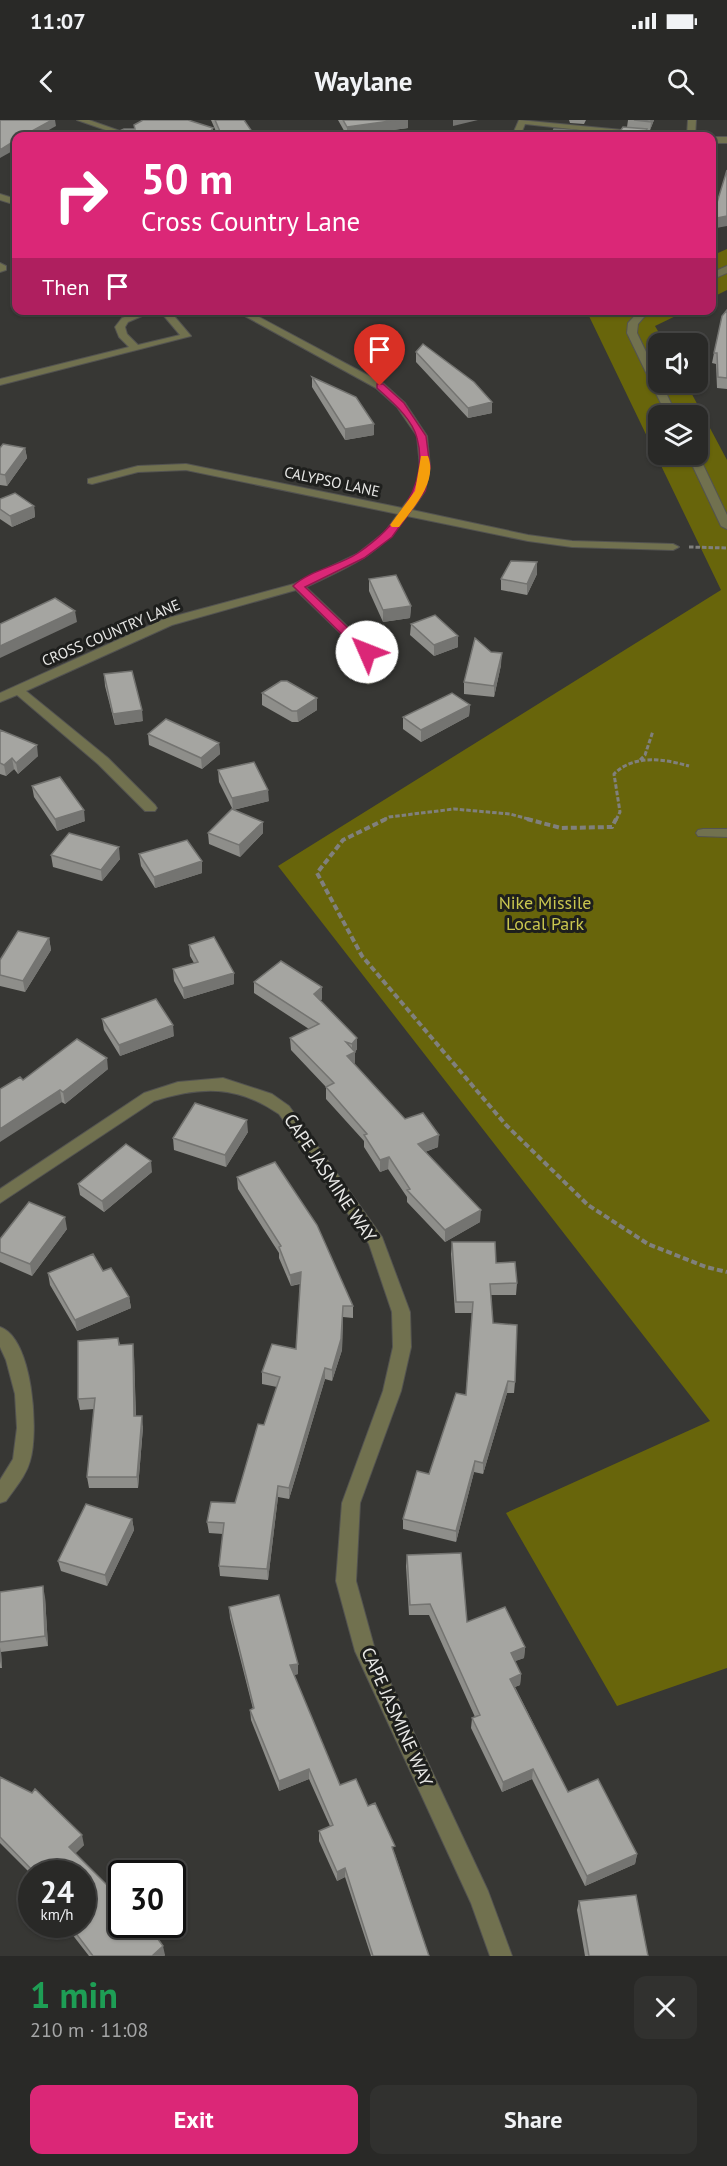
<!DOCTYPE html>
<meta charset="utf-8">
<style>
:root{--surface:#292927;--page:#31312f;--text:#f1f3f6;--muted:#a5a6a7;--line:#454544;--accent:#db2777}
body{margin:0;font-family:"PT Sans",sans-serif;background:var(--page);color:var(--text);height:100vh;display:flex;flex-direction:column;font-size:22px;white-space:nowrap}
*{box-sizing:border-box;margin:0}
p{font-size:20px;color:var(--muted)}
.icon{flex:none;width:33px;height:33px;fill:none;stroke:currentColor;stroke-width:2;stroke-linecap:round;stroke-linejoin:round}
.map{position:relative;height:1836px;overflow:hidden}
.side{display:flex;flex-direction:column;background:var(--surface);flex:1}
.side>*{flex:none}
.guide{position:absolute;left:12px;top:12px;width:704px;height:183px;border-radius:12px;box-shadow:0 2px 4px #0004,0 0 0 2px var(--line);background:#db2777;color:#fff;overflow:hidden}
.tools{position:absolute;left:648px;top:213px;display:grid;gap:12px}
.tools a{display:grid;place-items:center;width:60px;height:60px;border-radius:12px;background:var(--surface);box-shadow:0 2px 4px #0004,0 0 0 2px var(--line);font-size:30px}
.speed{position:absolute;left:18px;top:1740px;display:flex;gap:12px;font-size:30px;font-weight:700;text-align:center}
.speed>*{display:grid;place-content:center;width:78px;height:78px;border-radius:50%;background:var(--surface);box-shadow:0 2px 4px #0004,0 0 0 2px var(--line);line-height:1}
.speed small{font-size:15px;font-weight:400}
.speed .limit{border:3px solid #111;border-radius:9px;background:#fff;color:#111}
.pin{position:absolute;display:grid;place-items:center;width:51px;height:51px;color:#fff;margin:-62px -26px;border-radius:50% 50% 50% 0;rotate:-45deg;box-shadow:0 0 6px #0007}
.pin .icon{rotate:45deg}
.me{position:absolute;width:66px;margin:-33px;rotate:314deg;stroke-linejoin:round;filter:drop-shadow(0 0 4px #0008)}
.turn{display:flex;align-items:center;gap:21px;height:126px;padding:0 30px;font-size:27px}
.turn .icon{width:78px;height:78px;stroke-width:2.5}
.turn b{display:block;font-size:42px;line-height:51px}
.then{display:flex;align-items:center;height:57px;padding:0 30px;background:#0003;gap:12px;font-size:22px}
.round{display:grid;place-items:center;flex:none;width:63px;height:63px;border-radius:12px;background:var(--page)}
.headline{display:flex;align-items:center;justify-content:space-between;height:102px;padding:0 30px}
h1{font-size:36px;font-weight:800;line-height:45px;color:#1e9e55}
.button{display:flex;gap:12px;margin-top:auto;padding:12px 30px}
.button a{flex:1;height:69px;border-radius:12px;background:var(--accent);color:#fff;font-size:24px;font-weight:800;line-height:69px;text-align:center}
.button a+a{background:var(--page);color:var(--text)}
.status{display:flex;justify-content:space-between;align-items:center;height:42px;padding:0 30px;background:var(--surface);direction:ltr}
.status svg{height:16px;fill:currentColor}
header{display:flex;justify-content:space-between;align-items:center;height:78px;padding:0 30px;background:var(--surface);font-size:27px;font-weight:800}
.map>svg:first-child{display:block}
.green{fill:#68650b;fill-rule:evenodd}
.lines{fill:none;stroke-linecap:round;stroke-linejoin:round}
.minor-casing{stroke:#535351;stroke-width:2}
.path-far1{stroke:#80807d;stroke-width:3;stroke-dasharray:4.5 2;stroke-linecap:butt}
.path{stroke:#80807d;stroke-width:4;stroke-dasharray:6 3;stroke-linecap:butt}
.minor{fill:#71714f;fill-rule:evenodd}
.wall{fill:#8e8e8a}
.shaded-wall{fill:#747471}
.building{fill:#a5a5a1;stroke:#747471;stroke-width:1.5}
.route{fill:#db2777;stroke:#8e194d;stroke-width:1.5}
.slow{fill:#f59e0b}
.labels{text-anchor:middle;stroke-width:6;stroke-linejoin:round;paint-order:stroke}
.far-street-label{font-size:15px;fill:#e9e9e7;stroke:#1e1f1d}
.park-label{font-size:18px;fill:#c9c64f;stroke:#1e1f1d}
.street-label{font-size:18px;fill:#e9e9e7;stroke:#1e1f1d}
</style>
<div class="status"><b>11:07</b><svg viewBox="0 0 49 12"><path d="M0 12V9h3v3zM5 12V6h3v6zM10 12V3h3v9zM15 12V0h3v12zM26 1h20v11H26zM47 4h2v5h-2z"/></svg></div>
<header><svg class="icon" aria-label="back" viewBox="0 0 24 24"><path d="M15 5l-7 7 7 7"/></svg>Waylane<svg class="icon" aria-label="search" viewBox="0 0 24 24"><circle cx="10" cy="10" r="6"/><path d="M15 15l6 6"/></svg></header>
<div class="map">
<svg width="727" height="1836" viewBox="0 0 727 1836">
<rect width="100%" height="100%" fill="#373734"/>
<path class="green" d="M727,129V170L711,178V136Z
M596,190L686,191L655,206L665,223L658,224V262L686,263L727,340V1548L617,1586L506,1393L710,1301L278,746L721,470L588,194ZM658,296H698V334H658Z"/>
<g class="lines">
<g class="minor-casing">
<path id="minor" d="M77,0H89L134,16H123Z
M519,0L653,13L657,16H636L525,4L520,16H512Z
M688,0H696L695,16H687Z
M711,17H727V23H711Z
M0,74L16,79V85L0,80Z
M0,143L6,146V150L0,152Z
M727,146V153L711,160V153Z
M142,190H156L128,202L125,207L127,214L138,225L180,215L159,190H169L191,216L0,265V259L129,227L119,217L115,207L122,198Z
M234,190H246L384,264L405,283L427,316L430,347L425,371L412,390L528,415L572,421L673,424L679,427L673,430L572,427L528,421L407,396C379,436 348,447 306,467L371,529L374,560L372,563L368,564L362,560L361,533L296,470L172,505L26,571L108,638L155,685L157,688L155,691H145L98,644L17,575L0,582V573L164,499L294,464L357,434L385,412L398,394L186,350L138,352L92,364L88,363V359L138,346L186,344L402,388L415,371L420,347L417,316L397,287L376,268Z
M640,190H650L638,204L637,213L658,257V262H661L677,296H667L627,213L628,203Z
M687,334H698L727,395V409L721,406Z
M703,709H727V717L698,716L696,713L698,710Z
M223,958L272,974L289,986L382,1117L410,1192L411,1227L401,1271L360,1383L356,1461L375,1530L488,1771L512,1836H490L471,1783L355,1531L336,1461L342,1383L383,1271L393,1227L392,1192L369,1124L279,994C237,965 201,966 154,981L0,1083V1069L144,973L178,962Z
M0,1207C33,1218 39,1312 30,1341C26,1356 15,1368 6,1381L0,1383V1360L13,1339L17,1308L15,1274L6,1240L0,1227Z"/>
</g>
<path class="path-far1" d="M689,427L727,428
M640,640L645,635L653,611
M383,700L389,697L454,689L510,694L532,700
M616,700L620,692L614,654C634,634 664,639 689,646"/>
<path class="path" d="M386,699L343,720L317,753L362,836L506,1005L588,1085L648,1124L706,1147L727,1152
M527,699L561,708L612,707L616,699"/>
<use href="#minor" class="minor"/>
</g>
<path class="wall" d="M211,0H244L255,16H218Z
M338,0H408V8L347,16Z
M569,0H586L584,4L570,3Z
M628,0H654L650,10H647L646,16H617L627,7Z
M727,190V269L717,268L716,244L712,243L714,233Z
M416,232L492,293L468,298L416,242Z
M312,257L374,315L345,320L312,267Z
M0,328H25L27,338L7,366L0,365Z
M0,379L34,386L35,397L12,407L0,399Z
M537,442V454L527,475L501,470V459Z
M369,459L411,486L410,498L383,502L369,471Z
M411,504L458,527L434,536L410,515Z
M501,545L494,577L464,574V562Z
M104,554L143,601L115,605L105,566Z
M262,573L317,590L298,602H292L262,585Z
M470,585L469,596L421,622L403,609V597Z
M0,610L38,636L18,654L14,649L6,656L0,654Z
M148,614L219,623L220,634L202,649L149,625Z
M218,650L269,681L233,690L219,662Z
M32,666L85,701L57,711L34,677Z
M208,713H263L240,737L209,724Z
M139,734L202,741V753L155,768L141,746Z
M51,735L120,739L102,761L53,747Z
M49,818L51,830L25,872L0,866V840Z
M189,825L234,864L184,879L174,861L173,849L194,843L190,836Z
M254,862L322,867V879L320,881L357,918V929L355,932L354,944L405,999L438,1027L425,1032L480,1102L445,1122L407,1082V1077L388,1049L380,1052L364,1027V1021L326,979V967L291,930L290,918L309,909L254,873Z
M102,899L174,916L120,936L104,910Z
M108,949L65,984L23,960Z
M248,1012L226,1047L174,1030L173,1018Z
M152,1052L104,1092L80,1075L78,1064Z
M237,1057L353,1186V1198L343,1197L342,1230L332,1261L325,1259L289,1379L278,1377L268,1460L220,1456L219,1446L223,1414L209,1413L207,1402L235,1383L264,1305L277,1267L262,1264V1252L296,1229L300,1164L291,1166L279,1138V1133L238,1069Z
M67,1109L32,1156L0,1142V1119Z
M452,1122L496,1143L517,1163L516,1175H491L493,1203L515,1262L514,1273H507L483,1354L474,1352L456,1422L403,1409V1399L429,1354L466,1275L472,1193H455L451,1134Z
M103,1151L129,1177L131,1188L77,1211L50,1165L48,1153Z
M118,1218L120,1225L134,1235L136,1296L143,1307L138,1368H89L87,1357L94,1289L80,1290L78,1279Z
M132,1399L134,1410L107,1466L61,1451L58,1441Z
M407,1435L467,1502L525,1527L524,1538L515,1541L521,1554L520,1565L515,1567L568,1672L637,1734L635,1744L585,1766L532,1659L502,1672L471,1608L472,1598L475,1597L429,1495H409L406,1446Z
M0,1472L45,1477L48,1526L1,1532L2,1548H0Z
M229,1487L298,1544V1554L294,1555L340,1665L368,1686L395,1734L429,1836H371L345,1757L337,1761L319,1721V1711L330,1706L309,1659L279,1671L251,1600L250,1590L253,1589L230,1498Z
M0,1657L84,1725L75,1733L165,1835L164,1836H89L68,1809L67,1804H82V1754H32V1755L0,1723Z
M579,1781L648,1836H585L577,1790Z"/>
<path class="shaded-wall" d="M52,0H55L56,6L38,16H23Z
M397,0H408V8L347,16V7Z
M453,0H478L453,6Z
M651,0H654L650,10L651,2Z
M213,8V16H207Z
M16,20V29L0,38V30Z
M727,96V106L711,109L712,99Z
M492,282V293L468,298V288Z
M374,304V315L345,320V309Z
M25,328L27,338L7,366L5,355Z
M34,386L35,397L12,407L10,396Z
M537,442V454L527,475V464Z
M411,486L410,498L383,502V490Z
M75,491L77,502L0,538V526Z
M458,516V527L434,536V525Z
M502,533L501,545L494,577V566Z
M317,578V590L298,602L297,591Z
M470,585L469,596L421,622V610Z
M142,590L143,601L115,605L113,594Z
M219,623L220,634L202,649L201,638Z
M37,625L38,636L18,654L16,643Z
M12,638L14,649L6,656L4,645Z
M268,670L269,681L233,690L232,678Z
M84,690L85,701L57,711L55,699Z
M263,702V713L240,737L239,725Z
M119,727L120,739L102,761L101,750Z
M202,741V753L155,768L154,757Z
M49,818L51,830L25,872L23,861Z
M234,853V864L184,879L183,868Z
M322,867V879L314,886V874Z
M173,905L174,916L120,936L119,925Z
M357,918V929L355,932V943L347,947V936L352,933V924Z
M107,938L108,949L65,984L63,972Z
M60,970L62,982L0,1022V1009Z
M247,1000L248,1012L226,1047L225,1035Z
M439,1015L438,1027L417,1035L418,1024Z
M389,1037L388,1049L380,1052V1040Z
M151,1041L152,1052L104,1092L102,1081Z
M481,1090L480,1102L445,1122V1110Z
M65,1097L67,1109L32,1156L30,1144Z
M301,1152V1163L291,1166L290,1155Z
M129,1177L131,1188L77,1211L75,1200Z
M343,1186L342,1230L332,1261V1250Z
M133,1224L134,1235L136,1307L134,1296Z
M325,1248V1259L289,1379V1368Z
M508,1261L507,1273L483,1354V1343Z
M142,1296L143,1307L138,1368L137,1357Z
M475,1341L474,1352L456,1422V1411Z
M278,1366V1377L268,1460L267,1449Z
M132,1399L134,1410L107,1466L105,1455Z
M43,1466L45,1477L48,1526L45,1516Z
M0,1527L1,1532L2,1548L0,1541Z
M525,1527L524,1538L510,1543L511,1533Z
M298,1544V1554L291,1556L290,1545Z
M521,1554L520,1565L509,1569L510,1559Z
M309,1649V1659L279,1671V1661Z
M533,1649L532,1659L502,1672L503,1662Z
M82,1715L84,1725L72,1737L69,1727Z
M637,1734L635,1744L585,1766L587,1756Z
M345,1748V1757L337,1761V1752Z
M163,1826L165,1835L164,1836H152Z"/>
<path class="building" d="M0,0H52L23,16H16V20L0,30Z
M143,0H188L213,8L207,16H108L124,9H135L134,5Z
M215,0H244L255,16H222Z
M343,0H397L347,7Z
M634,0H651V2Z
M623,7L647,9L644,16H617Z
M554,9L579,11L577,16H551Z
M727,50V96L712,99Z
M727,190V258L718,257L717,233H714L722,196Z
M423,224L474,262L492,282L468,288L416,232Z
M312,257L356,277L374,304L345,309Z
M3,324L25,328L5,355L0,354V328Z
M15,373L34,386L10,396L0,389V379Z
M511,441L537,442L527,464L501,459Z
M396,455L411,486L383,490L369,459Z
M55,478L75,491L0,526V504Z
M435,495L458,516L434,525L411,504Z
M475,518L491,532L502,533L494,566L464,562Z
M132,551L142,590L113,594L104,554Z
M281,561H287L317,578L297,591H292L262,573Z
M452,573L470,585L421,610L403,597Z
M166,599L219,623L201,638L148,614Z
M0,610L37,625L16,643L12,638L4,645L0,643Z
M254,642L268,670L232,678L218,650Z
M60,657L84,690L55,699L32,666Z
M232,689L263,702L239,725L208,713Z
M69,713L119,727L101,750L51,735Z
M187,720L202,741L154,757L139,734Z
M18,811L49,818L23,861L0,855V840Z
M214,817L234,853L183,868L173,849L198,842L189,825Z
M281,841L322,867L314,874L357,918L352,924L346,922L355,932L347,936L405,999L423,993L439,1015L418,1024L481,1090L445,1110L407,1070L410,1069L389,1037L380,1040L364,1015L367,1014L326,967L334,963L290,918L319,904L254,862Z
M156,879L173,905L119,925L102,899Z
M77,919L107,938L63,972L60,970L0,1009V969L20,957L23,960Z
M195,983L247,1000L225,1035L173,1018Z
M126,1024L151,1041L102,1081L78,1064Z
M275,1042L317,1105L353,1186H343L341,1219L332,1250L325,1248L289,1368L278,1366L267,1449L219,1446L224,1403L207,1402L211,1382L235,1383L258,1304L264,1305L280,1257L262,1252L272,1224L296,1229L301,1152L290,1155L279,1127L281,1126L237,1057Z
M29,1082L65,1097L30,1144L0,1132V1119Z
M452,1122H495L496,1143L515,1142L517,1163L490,1164L493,1203L517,1205L515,1262L508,1261L483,1343L475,1341L456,1411L403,1399L417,1351L429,1354L456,1273L466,1275L473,1182H456Z
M93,1134L103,1151L111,1148L129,1177L75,1200L48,1153Z
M118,1218L119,1225L133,1224L134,1296H142L137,1357H87L95,1278L78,1279V1221Z
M86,1384L132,1399L105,1455L58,1441Z
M461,1433L467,1502L505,1487L525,1527L511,1533L521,1554L510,1559L568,1672L598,1659L637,1734L587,1756L533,1649L503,1662L472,1598L480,1595L430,1484L410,1485L407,1435Z
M43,1466L45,1516L0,1522V1472Z
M279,1475L298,1544L290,1545L340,1665L356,1659L368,1686L375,1683L395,1726L392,1727L429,1836H373L345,1748L337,1752L319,1711L333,1705L309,1649L279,1661L250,1590L254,1588L229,1487Z
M0,1657L32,1673L35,1669L82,1715L69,1727L108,1766L114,1761L122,1771V1804H147L163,1826L152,1836H93L69,1804H82V1754H36L0,1717Z
M636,1775L648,1836H589L579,1781Z"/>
<path class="route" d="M377,264H383L404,283L426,316L430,347L425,371L392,417L364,438L305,467L371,530L373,532L367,536L363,535L293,466C310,450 339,446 358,433C395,408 430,365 417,318C412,298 391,281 377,268Z"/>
<path class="slow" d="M421,336H428C438,362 413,388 399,407H392L390,405L415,371Z"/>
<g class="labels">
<g class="far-street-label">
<text transform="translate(332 362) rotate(12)" y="5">CALYPSO LANE</text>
<text transform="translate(111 513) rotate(-23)" y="5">CROSS COUNTRY LANE</text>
</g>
<g class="park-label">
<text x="545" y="789">Nike Missile<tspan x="545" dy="21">Local Park</tspan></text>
</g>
<g class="street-label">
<text transform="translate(330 1058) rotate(56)" y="6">CAPE JASMINE WAY</text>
<text transform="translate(397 1597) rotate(66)" y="6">CAPE JASMINE WAY</text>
</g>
</g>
</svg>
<div class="tools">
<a><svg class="icon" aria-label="sound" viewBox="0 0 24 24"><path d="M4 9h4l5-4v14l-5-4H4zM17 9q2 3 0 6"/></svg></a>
<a><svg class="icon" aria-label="layers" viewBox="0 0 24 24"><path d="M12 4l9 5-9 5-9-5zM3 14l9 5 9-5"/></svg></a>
</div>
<div class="speed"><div>24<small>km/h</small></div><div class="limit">30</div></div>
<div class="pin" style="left:380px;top:266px;background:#d93025"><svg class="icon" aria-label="arrive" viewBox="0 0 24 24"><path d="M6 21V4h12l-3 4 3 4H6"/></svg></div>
<svg class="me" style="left:367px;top:532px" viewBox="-20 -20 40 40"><circle r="19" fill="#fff"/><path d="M0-13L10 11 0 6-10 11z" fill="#db2777"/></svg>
<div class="guide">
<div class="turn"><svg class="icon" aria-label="right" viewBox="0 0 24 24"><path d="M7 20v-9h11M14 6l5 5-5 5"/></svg><div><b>50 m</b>Cross Country Lane</div></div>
<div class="then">Then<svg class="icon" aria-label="arrive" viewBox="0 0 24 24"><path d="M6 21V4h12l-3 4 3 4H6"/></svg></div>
</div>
</div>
<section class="side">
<div class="headline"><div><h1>1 min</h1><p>210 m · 11:08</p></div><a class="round"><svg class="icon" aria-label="close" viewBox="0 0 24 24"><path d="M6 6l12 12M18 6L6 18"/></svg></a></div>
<div class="button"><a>Exit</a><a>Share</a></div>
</section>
